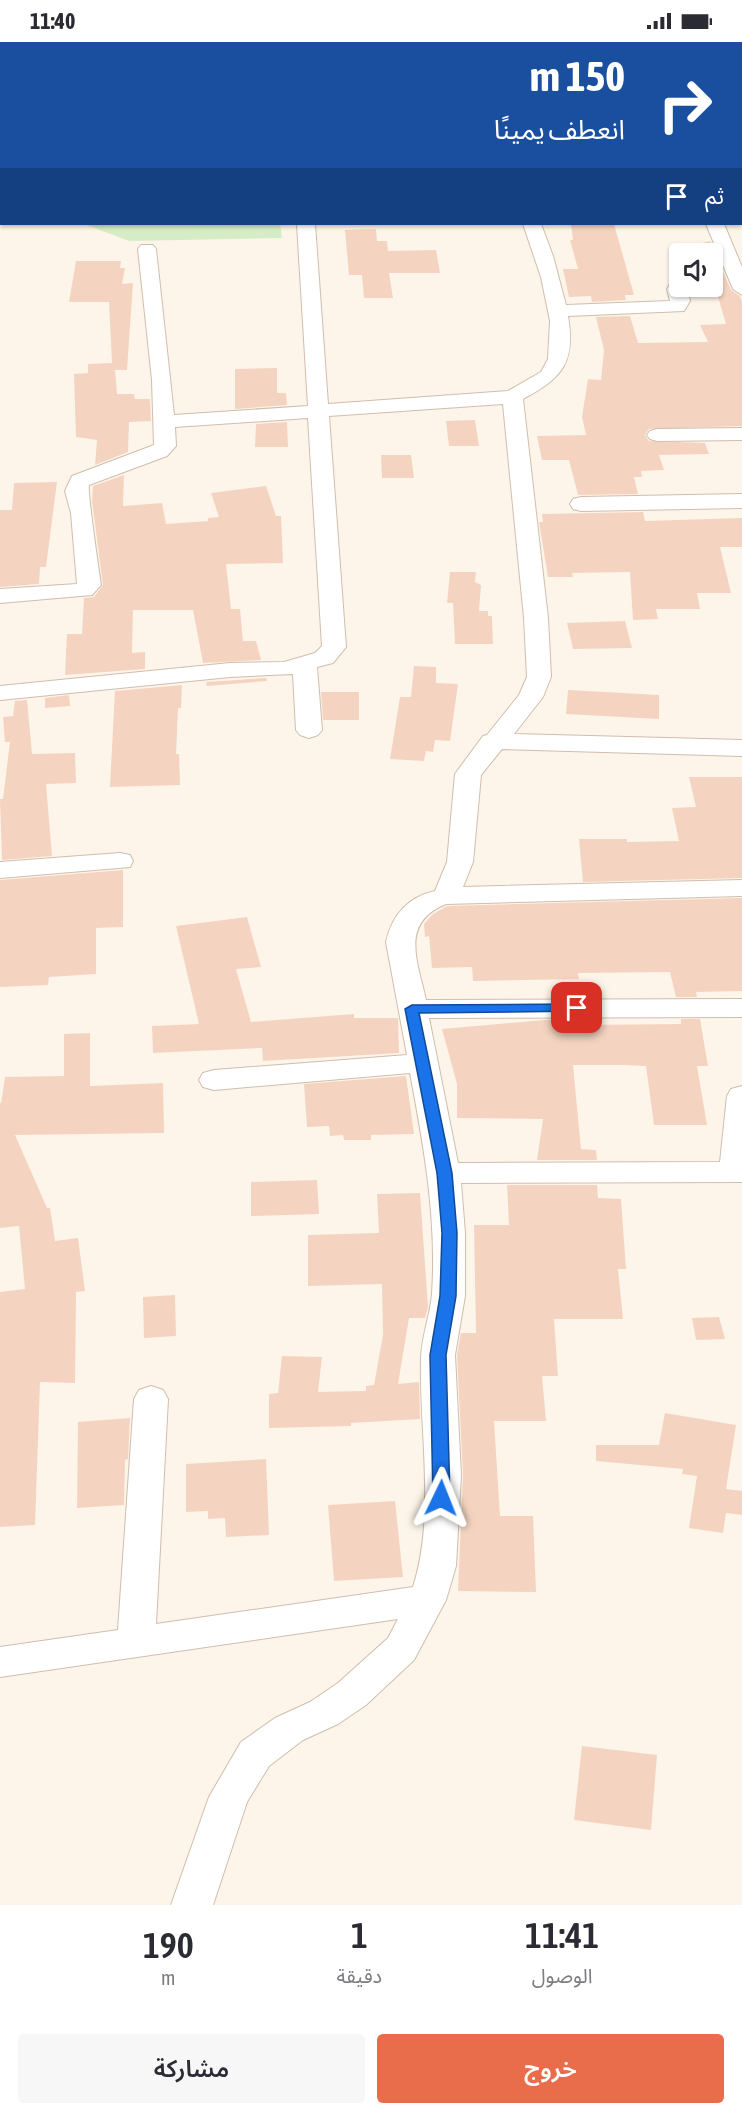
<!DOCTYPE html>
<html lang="ar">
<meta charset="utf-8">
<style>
:root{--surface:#fff;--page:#f7f7f7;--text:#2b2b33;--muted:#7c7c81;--accent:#ea6d4b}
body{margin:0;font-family:"Asap Condensed","Noto Sans Arabic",sans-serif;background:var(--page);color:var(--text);direction:rtl;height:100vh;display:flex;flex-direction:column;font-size:22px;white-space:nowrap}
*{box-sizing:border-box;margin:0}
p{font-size:20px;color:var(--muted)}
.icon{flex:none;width:33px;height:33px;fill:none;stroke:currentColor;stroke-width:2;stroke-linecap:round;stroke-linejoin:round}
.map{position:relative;height:1863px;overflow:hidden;direction:ltr}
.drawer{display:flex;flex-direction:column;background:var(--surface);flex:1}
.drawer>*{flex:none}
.banner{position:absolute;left:0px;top:0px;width:742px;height:183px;box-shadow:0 2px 4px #0004;direction:rtl;background:#1a4fa0;color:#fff;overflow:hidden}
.tools{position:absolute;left:669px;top:201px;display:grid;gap:12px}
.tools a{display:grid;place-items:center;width:54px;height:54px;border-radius:6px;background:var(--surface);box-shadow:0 2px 4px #0004;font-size:30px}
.pin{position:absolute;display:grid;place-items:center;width:51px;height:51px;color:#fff;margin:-26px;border-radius:12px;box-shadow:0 3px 9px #0006}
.me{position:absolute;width:66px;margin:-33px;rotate:2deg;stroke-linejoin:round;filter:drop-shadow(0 0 4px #0008)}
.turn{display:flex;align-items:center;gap:21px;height:126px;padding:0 18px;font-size:27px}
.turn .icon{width:78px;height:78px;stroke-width:2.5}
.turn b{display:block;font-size:42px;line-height:51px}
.then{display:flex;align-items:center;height:57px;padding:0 18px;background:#0003;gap:12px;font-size:22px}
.eta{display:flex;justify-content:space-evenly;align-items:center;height:102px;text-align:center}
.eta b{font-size:36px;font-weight:600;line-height:42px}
.button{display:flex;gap:12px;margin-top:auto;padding:12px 18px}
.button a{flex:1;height:69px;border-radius:6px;background:var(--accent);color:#fff;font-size:24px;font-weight:600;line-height:69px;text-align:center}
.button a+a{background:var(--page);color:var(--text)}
.status{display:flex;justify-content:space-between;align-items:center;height:42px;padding:0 30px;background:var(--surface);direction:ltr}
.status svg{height:16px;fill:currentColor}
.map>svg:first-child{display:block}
.green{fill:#d6ecc6}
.building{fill:#f4d4c0}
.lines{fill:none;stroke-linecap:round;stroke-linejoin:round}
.street-casing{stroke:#d0bdad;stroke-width:2}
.highway-casing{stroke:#dcd4d0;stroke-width:1}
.street{fill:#fff;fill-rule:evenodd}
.highway{fill:#f9b59f;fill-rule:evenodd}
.route{fill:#1a73e8;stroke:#114b97;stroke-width:1.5}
</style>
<div class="status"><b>11:40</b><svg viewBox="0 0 49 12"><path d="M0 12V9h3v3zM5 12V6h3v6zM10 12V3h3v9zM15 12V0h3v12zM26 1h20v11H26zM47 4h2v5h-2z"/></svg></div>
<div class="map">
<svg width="742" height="1863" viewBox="0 0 742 1863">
<rect width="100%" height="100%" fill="#fdf5e9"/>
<path class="green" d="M84,182H280L282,196L129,199Z"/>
<path class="building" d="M571,182H614L634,253H625L626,258L592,260L591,254L569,255L563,227H578L570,198H573Z
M376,187L377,199H387L388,209L436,208L440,231H389L393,256H364L362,233H349L345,188Z
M710,199L731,248L740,254L742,260V384L649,387L645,393L649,399L705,401L709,412L659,413L664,428L641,429L642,435H634L638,452L578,453L569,418H542L537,394L586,393L582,375L588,337L601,338L604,308L596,275L630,274L638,301L708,300L700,283L726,282L712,235V212H706L703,201Z
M76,219H121L120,226H125L122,242L133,241L127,328H115L117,352H134L135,357H150L151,379L129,380L128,410L95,423L97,398L76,395L74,332L88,331V322L112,321L109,260H69Z
M277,326V351H286L287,363L235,367V327Z
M475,378L479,404H449L446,379Z
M287,380L288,405H255L256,382Z
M381,413H411L414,436H382Z
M124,433L123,464L162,461L166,482L208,479V476L219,475L211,451L266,444L276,474H281L283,521L226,522L231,567H240L243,599H256L261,618L203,621L193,568H133L132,611L145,610V627L65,633L67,592H82L84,556L94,555L103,543L92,459L93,444Z
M57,440L46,525H40L39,542L0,545V468H12L14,441Z
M643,470L645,479L742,476V505H720L731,551H697L700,567H656L658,577L633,578L630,530L572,531L573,535H548L539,480H543L542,472Z
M450,530H476L475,540L481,543L479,569H488V574H492L493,602H455L453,561H447Z
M625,579L632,606L573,607L567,581Z
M414,624L436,625V641L458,642L450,699L435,698L433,710L426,709L424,719L390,717L400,655H411Z
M266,636L267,639L207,644L206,640Z
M182,643L181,666H178L176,712H179L180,743L110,745L115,649Z
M568,648L659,653V677L566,672Z
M321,650H359V678H323Z
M69,653L70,664L45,666V656Z
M27,658L32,712L75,711L76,741L46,742L52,814L2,818L0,757H3L10,700H5L3,675L13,674L15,659Z
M689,735H742V836L583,840L579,797H627V800L679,799L672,766L696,765Z
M123,828V885L96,886V932L49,935L48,943L0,945V838Z
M742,856V949L696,950L697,955H676L670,930L578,931L579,937L473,939L472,925L432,926L429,894L425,895L424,882L433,872L447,864Z
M247,875L261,925L236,927L251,980L354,972V976H398L399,1011L263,1019L262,1006L153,1011L152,984L199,982L176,884Z
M681,977H700L708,1024H697L707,1083H654L646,1024L623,1023H573L581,1107L596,1108L597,1118H537L543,1077L457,1076V1042L442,987L544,978H585V983L681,982Z
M90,991V1044L163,1041L164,1091L15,1093L47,1166H50L55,1199L78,1196L85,1249L76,1250L75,1341L40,1340L35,1483L0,1485V1250L25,1247L19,1184L0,1186V1060L1,1062L5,1035L64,1034V992Z
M406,1034L414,1092L371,1093V1098H344L343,1093L330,1094L329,1084L307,1085L304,1042Z
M317,1138L319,1172L251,1174V1140Z
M507,1143H597L598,1156L621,1157L626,1227H618L623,1277H554L558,1334H542L546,1379H494L500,1474H533L536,1550L458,1549L463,1433L457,1313L461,1291H476L474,1183H509Z
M420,1151L428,1265L425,1276H409L398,1342L419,1340L420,1377L351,1381V1384L269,1386V1352L278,1351L282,1314L322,1315L318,1350L366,1349V1344L374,1343L383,1293L382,1242L308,1244V1193L379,1191L377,1152Z
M175,1253L176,1294L144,1296L143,1255Z
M719,1275L725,1297L696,1298L692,1276Z
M665,1371L736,1383L726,1447L742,1449V1473L726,1471L723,1491L689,1486L697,1434L682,1432L683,1427L596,1419V1403H659Z
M130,1376L128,1417L125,1418L124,1463L77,1466L78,1380Z
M266,1417L269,1493L226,1495L225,1476L208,1477V1469L186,1470V1422Z
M395,1459L403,1535L334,1539L328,1463Z
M582,1704L657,1713L651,1788L574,1778Z"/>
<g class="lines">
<g class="street-casing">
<path id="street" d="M133,0H149L133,2Z
M485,0H501V2H485Z
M626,0H663L625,2Z
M675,0H691V2H676Z
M0,77H2V87H0Z
M297,182H315L328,362L508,349L541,330L548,317L550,279L541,235L523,182H541L553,214L566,263L670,259L667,247L673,237L680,235V244H687L690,259L684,269L568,274C576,321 562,336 523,357L548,576L551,635L543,655L514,692L742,698V714L502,707L481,733L473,820L463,845L742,838V854L446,862C399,881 418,920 426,958L742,957V975L429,976L458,1121L720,1120L727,1054L731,1047L742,1044V1140L461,1141L465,1191V1254L455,1313L461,1433L456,1524L446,1558L414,1618L366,1663L338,1682L303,1698L269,1724L247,1760L213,1863H171L209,1755L241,1700L275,1676L310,1660L338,1641L388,1596L398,1577L0,1635V1605L118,1588L134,1357L139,1348L151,1344L163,1348L168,1357L156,1582L413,1545C436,1473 419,1389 421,1315C422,1294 430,1273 432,1252C437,1177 424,1105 410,1031L214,1048L203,1045L199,1038L203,1031L214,1028L407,1013L386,900C392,873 408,855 435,849L447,820L455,732L483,694L487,693L519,653L527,635L524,576L503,362L329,374L346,605L333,621L317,625L322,688L318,693L309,696L300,693L296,688L293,632L230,635L0,658V644L230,621L284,620L315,611L322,604L308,376L175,385L176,404L167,414L89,443C87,448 99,529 101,543L92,553L0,561V547L77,542L71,471L65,449L72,434L154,403L152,338L138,207L141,203H153L156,207L174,373L308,364Z
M706,182H724L742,225V253L733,247Z
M742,386V398L657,399L650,397L647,393L650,389L657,387Z
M742,452V466L581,469L573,467L570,462L573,457L581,455Z
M120,811L130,813L133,819L130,825L0,836V820Z"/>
</g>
<g class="highway-casing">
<path id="highway" d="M741,3H742V13H741Z
M0,67H2V79H0Z"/>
</g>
<use href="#street" class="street"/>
<use href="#highway" class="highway"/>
</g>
<path class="route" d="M577,962L582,963V969L419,971L452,1131L457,1191L456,1254L446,1313L450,1456L448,1460H435L433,1456L430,1313L440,1254L442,1191L437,1131L405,967L412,963Z"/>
</svg>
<div class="tools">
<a><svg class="icon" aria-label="sound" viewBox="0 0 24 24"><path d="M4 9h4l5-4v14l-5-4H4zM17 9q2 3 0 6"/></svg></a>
</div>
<div class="pin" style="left:577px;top:966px;background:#d93025"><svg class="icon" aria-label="arrive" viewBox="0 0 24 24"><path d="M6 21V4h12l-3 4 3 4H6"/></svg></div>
<svg class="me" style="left:441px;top:1456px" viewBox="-20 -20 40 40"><path d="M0-17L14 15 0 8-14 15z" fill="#1a73e8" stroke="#fff" stroke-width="4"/></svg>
<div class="banner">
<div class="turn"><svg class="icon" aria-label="right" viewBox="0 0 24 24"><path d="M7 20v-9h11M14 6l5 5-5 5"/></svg><div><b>150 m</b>انعطف يمينًا</div></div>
<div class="then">ثم<svg class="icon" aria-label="arrive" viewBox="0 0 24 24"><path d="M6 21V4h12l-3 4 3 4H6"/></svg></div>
</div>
</div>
<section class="drawer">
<div class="eta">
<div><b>11:41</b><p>الوصول</p></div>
<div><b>1</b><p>دقيقة</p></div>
<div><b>190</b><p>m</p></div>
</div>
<div class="button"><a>خروج</a><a>مشاركة</a></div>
</section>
